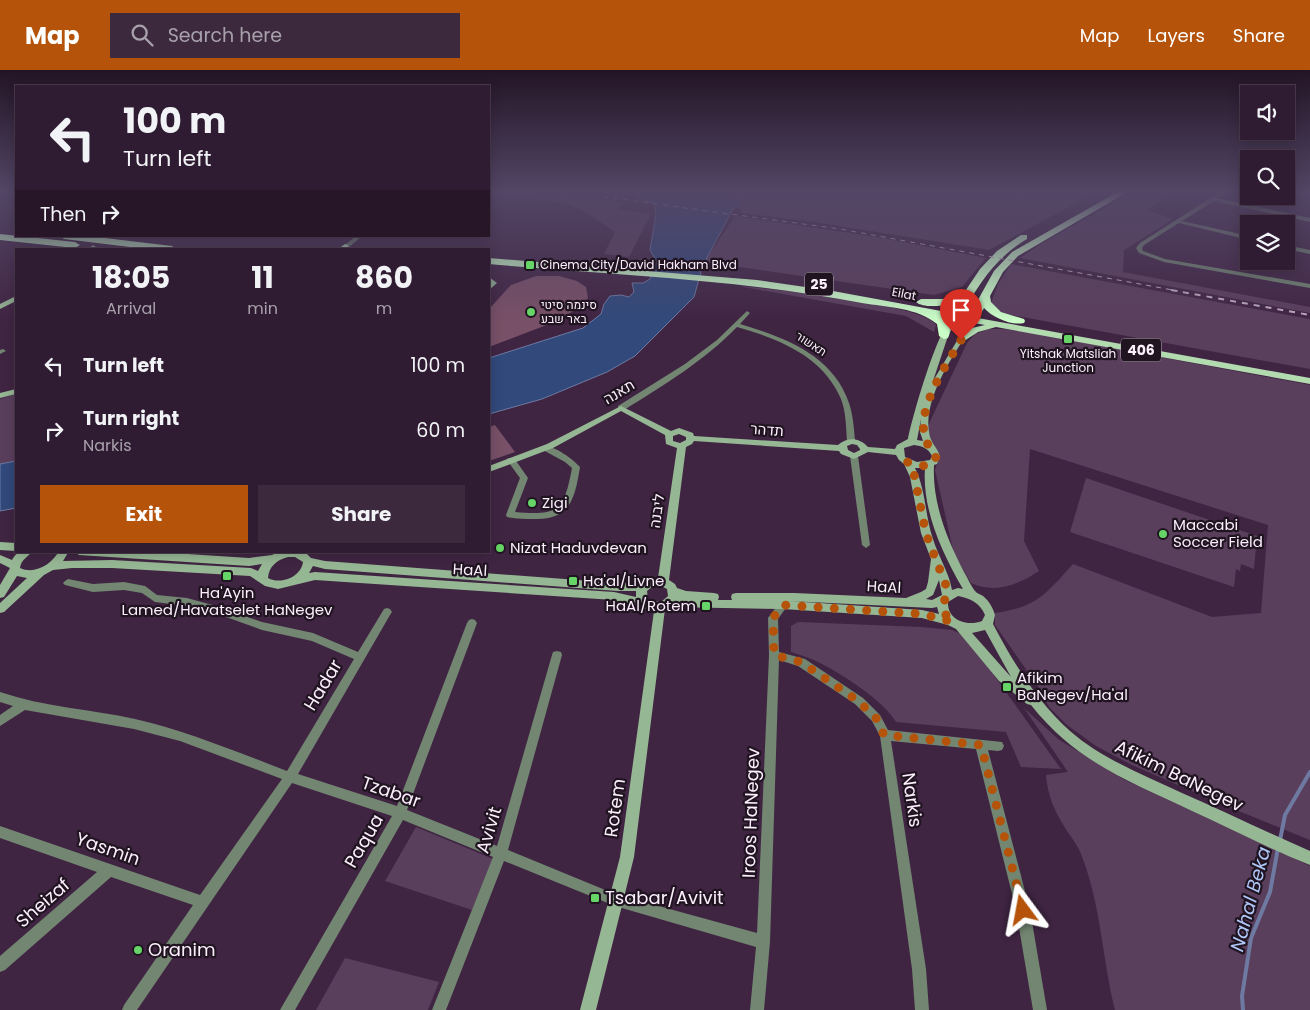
<!DOCTYPE html>
<meta charset="utf-8">
<style>
:root{--surface:#301c32;--page:#3c293e;--text:#f1f3f6;--muted:#a8a1ac;--line:#4b3a4d;--accent:#b45309}
body{margin:0;font-family:Poppins,Heebo,sans-serif;background:var(--page);color:var(--text);height:100vh;display:flex;flex-direction:column;font-size:19px;white-space:nowrap}
*{box-sizing:border-box;margin:0}
p{font-size:16px;color:var(--muted)}
.icon{flex:none;width:28px;height:28px;fill:none;stroke:currentColor;stroke-width:2;stroke-linecap:round;stroke-linejoin:round}
.map{position:relative;flex:1;overflow:hidden}
.panel{position:absolute;left:15px;top:178px;width:475px;height:305px;display:flex;flex-direction:column;background:var(--surface);border-radius:0px;box-shadow:0 2px 12px #0003,0 0 0 1px var(--line)}
.panel>*{flex:none}
.hud{position:absolute;left:15px;top:15px;width:475px;height:152px;border-radius:0px;box-shadow:0 2px 12px #0003,0 0 0 1px var(--line);background:#301c32;color:var(--text);overflow:hidden}
.controls{position:absolute;left:1240px;top:15px;display:grid;gap:10px}
.controls a{display:grid;place-items:center;width:55px;height:55px;border-radius:0px;background:var(--surface);box-shadow:0 2px 12px #0003,0 0 0 1px var(--line);font-size:25px}
.pin{position:absolute;display:grid;place-items:center;width:42px;height:42px;color:#fff;margin:-51px -21px;border-radius:50% 50% 50% 0;rotate:-45deg;box-shadow:0 0 5px #0007}
.pin .icon{rotate:45deg}
.me{position:absolute;width:55px;margin:-28px;rotate:347deg;stroke-linejoin:round;filter:drop-shadow(0 0 4px #0008)}
.turn{display:flex;align-items:center;gap:18px;height:105px;padding:0 25px;font-size:22px}
.turn .icon{width:65px;height:65px;stroke-width:2.5}
.turn b{display:block;font-size:35px;line-height:42px}
.then{display:flex;align-items:center;height:48px;padding:0 25px;background:#0003;gap:10px;font-size:19px}
.eta{display:flex;justify-content:space-evenly;align-items:center;height:85px;text-align:center}
.eta b{font-size:30px;font-weight:700;line-height:35px}
.primary-button{display:flex;gap:10px;margin-top:auto;padding:10px 25px}
.primary-button a{flex:1;height:58px;border-radius:0px;background:var(--accent);color:#fff;font-size:20px;font-weight:700;line-height:58px;text-align:center}
.primary-button a+a{background:var(--page);color:var(--text)}
ul{padding:0;list-style:none}
li{display:flex;align-items:center;gap:15px;height:65px;padding:0 25px}
li div{flex:1}
li b{display:block;font-size:19px}
li em{font-style:normal}
header{display:flex;align-items:center;gap:30px;box-sizing:border-box;height:70px;padding:0 25px;background:var(--accent);color:#fff}
header strong{font-size:24px}
nav{display:flex;gap:28px;margin-inline-start:auto;font-size:18px}
.search{width:350px;height:45px;background:var(--page);display:flex;align-items:center;gap:12px;box-sizing:border-box;padding:0 18px;border-radius:0px;color:var(--muted);font-size:19px}
.map>svg:first-child{display:block}
.green{fill:#5a3f5d}
.water{fill:#31497b;stroke:#6e7aa2}
.lines{fill:none;stroke-linecap:round;stroke-linejoin:round}
.stream{stroke:#6e7aa2;stroke-width:4}
.building{fill:#785067}
.street{fill:#728671;fill-rule:evenodd}
.secondary{fill:#96b794;fill-rule:evenodd}
.primary{fill:#b2dcb0;fill-rule:evenodd}
.highway{fill:#cbffc8;fill-rule:evenodd}
.rail-far1{stroke:#bfadc1;stroke-width:1;stroke-dasharray:5 5;stroke-linecap:butt}
.rail{stroke:#bfadc1;stroke-width:2;stroke-dasharray:6 6;stroke-linecap:butt}
.route{stroke:#b45309;stroke-width:9;stroke-dasharray:0 16.2}
.poi-dot{fill:#66d466;stroke:#201421;stroke-width:2}
.labels{text-anchor:middle;stroke-width:4.5;stroke-linejoin:round;paint-order:stroke}
.far-poi-label{font-size:12px;fill:#fceefd;stroke:#201421;text-anchor:start}
.far-street-label{font-size:12px;fill:#fceefd;stroke:#201421}
.shield{fill:#201421;stroke:#baadbb;stroke-width:1}
.shield-label{font-size:14px;font-weight:bold;fill:#fceefd}
.street-label{font-size:15px;fill:#fceefd;stroke:#201421}
.poi-label{font-size:15px;fill:#fceefd;stroke:#201421;text-anchor:start}
.near-street-label{font-size:18px;fill:#fceefd;stroke:#201421}
.near-poi-label{font-size:18px;fill:#fceefd;stroke:#201421;text-anchor:start}
.near-water-label{font-size:19px;font-style:italic;fill:#afc7f6;stroke:#201421}
</style>
<header>
<strong>Map</strong>
<div class="search"><svg class="icon" aria-label="search" viewBox="0 0 24 24"><circle cx="10" cy="10" r="6"/><path d="M15 15l6 6"/></svg>Search here</div>
<nav><a>Map</a><a>Layers</a><a>Share</a></nav>
</header>
<div class="map">
<svg width="1310" height="940" viewBox="0 0 1310 940">
<rect width="100%" height="100%" fill="#402543"/>
<path class="green" d="M489,120H549L623,133L618,139L651,144L629,187L604,184L615,162L582,140L561,132L489,124Z
M731,120H797L800,124L815,123L813,120H1100L989,180L815,152L742,143L739,136L740,129Z
M1136,120H1179L1147,140L1173,149L1124,180L1123,202L1310,237V243L1020,188L1039,175Z
M735,146L877,167L986,188L962,217L934,225L704,192Z
M1011,194L1310,249V299L1022,247C1010,245 997,243 991,233L998,214Z
M738,216C767,218 925,234 936,255L934,262L906,246Z
M988,259H1004L1021,261L1310,315V770L1224,735L1132,695L1096,676L1067,655L1049,637L1037,615L995,555V543C1037,537 1046,524 1073,494L1212,547L1261,543L1268,455L1030,379L1024,471L1039,501C1018,515 995,524 971,513L954,484L935,400L940,385L926,360L967,273L975,264Z
M16,324V391L0,394V329Z
M1086,408L1257,466L1254,499L1241,494L1240,501L1236,499L1234,517L1070,462Z
M798,552L922,557L952,560L966,566L1061,699L1021,697L1006,662L896,652C884,631 842,604 820,593C811,588 800,585 791,582V556Z
M1024,638L1058,669L1123,709L1310,796V940H1115C1102,888 1101,834 1081,784C1078,776 1072,768 1067,761C1055,742 1048,728 1046,705L1068,702Z
M416,757L493,789L472,840L385,811Z
M345,888L439,912L428,940H316Z"/>
<path class="water" d="M634,120H730L739,129L738,136L733,139L703,195L694,227L635,286L607,302L542,329L489,344V288L583,258L601,244L604,234L610,226L621,225L629,227L634,222L632,213H643L650,209L657,192L650,180L656,144L654,133L637,128Z
M16,391V438L0,441V394Z"/>
<g class="lines">
<path class="stream" d="M1280,770L1285,745L1310,702
M1243,940L1242,926L1251,868L1270,822L1278,778"/>
</g>
<path class="building" d="M536,206H559L577,211L586,217L588,228L580,237L557,251L489,277V239L511,215Z
M495,355L515,382L489,391V357Z"/>
<g class="lines">
<path class="street" d="M1223,120H1229L1217,128L1310,148V152L1214,131L1182,151L1249,166V170L1179,153L1144,175L1142,178L1143,181L1165,189L1310,214V218L1164,192L1139,183L1136,178L1140,173Z
M356,166H362L347,179H340Z
M1286,175L1310,180V184L1286,179Z
M747,241L750,243L740,254C784,267 833,285 849,333C853,345 854,358 855,371L854,373H851L847,371C846,357 846,342 841,329C823,286 779,269 737,257C704,291 664,315 624,340H618V336L685,294L717,270Z
M3,279L6,281L0,284V280Z
M543,376C554,375 573,389 580,397C575,427 571,450 535,449C525,449 516,449 507,447L506,445L520,408L507,390L508,388H514L528,408L515,442C559,446 564,440 572,398L565,392L543,380L542,378Z
M851,384H857L858,386L870,475L866,478L862,475L850,386Z
M68,509L93,514L124,512L145,516L157,525L187,528L216,536L262,552L313,563L358,582L384,539L387,538L390,539L392,542L390,545L298,704L397,736L467,553L469,550L472,549L475,550L477,553L407,740L497,776L552,585L553,582L557,581L561,582L562,585L508,780L615,824L757,863L769,585L768,548L780,532H786L788,535L778,549L779,582L805,589L863,628L880,645L888,660L1002,672L1004,676L1002,680L998,681L988,680L1030,840L1047,940H1033L1016,840L976,679L891,671L926,899L929,940H915L912,899L880,666L872,651L855,634L798,596L779,590L770,872L764,940H750L756,877L615,836L504,791L446,940H432L493,787L403,750L295,940H280L392,746L292,713L137,940H122L124,935L193,835L111,807L5,900L0,902V886L97,802L0,768V756L200,825L282,709L180,671L134,659L25,640L0,656V645L13,636L0,632V622C44,637 90,639 135,649C187,661 237,682 287,701L354,589L312,571L262,560L215,543L187,536L155,532L142,523L124,520L93,522L65,515L63,513L65,511Z"/>
<path class="secondary" d="M93,175L96,177L95,179H88Z
M489,207L497,213L489,220Z
M16,226V231L0,239V234Z
M955,244L959,246L948,266L933,311L970,249L976,250C957,280 923,326 929,362C930,372 937,377 940,386L937,394L934,395C932,433 947,469 964,502C968,508 971,517 976,522C977,523 981,525 983,526C989,531 993,538 995,545L993,554C1013,592 1037,632 1070,661C1102,689 1144,705 1182,723C1225,742 1267,762 1310,781V795C1270,779 1231,759 1192,741C1129,711 1076,692 1031,635L1027,634L999,611L956,559L948,555L922,548L783,539L670,537L665,539L634,787L596,940H580L620,787L654,541L614,530L315,510L278,519L265,516L250,506L112,498H72L53,500L44,505L4,542L0,543V533L27,508L17,506L4,527L0,528V515L10,498L0,493V485L12,490C17,481 22,481 32,481C28,488 21,489 20,498C35,505 52,494 59,481H69L63,491L112,490L251,498L258,501L262,494L249,496L79,485L74,481H141L249,488L272,485L281,481H301L306,483L311,488L325,491L618,513H642L652,508H658L677,378L666,374L665,365L621,341L553,378L489,402V396L547,374L621,336L671,361L679,358L693,363L694,366L838,375C847,367 859,367 868,377L895,379L897,375L908,369C912,348 939,253 955,244ZM921,349L920,362L923,371L917,370ZM679,364L686,367V370L680,373L673,371V366ZM694,371L839,381L841,384L854,389L868,382L896,385L899,390L904,394L910,407L921,463L931,489L928,512L926,519L921,522L906,528L794,523H736L732,524L731,527L732,530H718L719,527L718,524L714,523L686,521L677,518L675,514L669,510L686,377L692,374ZM852,374L857,375L860,379V380L854,383L848,380L847,376ZM914,375C922,376 928,378 932,386L930,390L917,392L905,387L904,378ZM915,398H925C922,440 942,483 963,519L958,518L952,520C949,502 938,486 933,469C925,446 926,420 915,398ZM288,487H295L303,492C301,507 281,515 268,508C269,496 277,490 288,487ZM313,496L325,499L618,521H636V527L614,522L315,502L309,503ZM939,510L942,525L932,530L926,529L933,525ZM653,516H661L667,519L668,526L661,532L648,530L647,521ZM958,526C970,528 980,533 985,545L982,551C967,557 947,550 948,532ZM789,531L932,538L937,537L939,544L922,540ZM985,560L1011,607L972,563Z
M16,319V324L0,328V323Z
M0,472L16,473V481L0,480Z"/>
<path class="primary" d="M972,247L1310,308V314L996,257L978,262L964,271H958V267L972,258L985,255L969,252V248Z"/>
<path class="highway" d="M1121,120H1131L1018,186L1003,202L990,226L991,232L1001,242L1024,249L1025,251L1024,253C1011,256 992,247 984,238L976,252L972,253L943,248C949,253 952,260 948,268L944,269L939,266L937,254C918,238 887,237 862,233C739,209 613,205 489,194V188L757,210L833,221L952,243L959,231C949,236 924,239 916,232L921,229H947L966,220L980,199L997,181L1021,165H1027V169C994,189 980,213 961,245L969,246L994,201L1012,182Z
M0,164L75,172L80,175L75,178L0,170Z
M60,166H88L172,176L176,179H147L64,169Z
M345,174L348,175V179H338Z"/>
<path class="rail-far1" d="M554,120L840,159L1178,221"/>
<path class="rail" d="M1171,220L1310,245"/>
</g>
<linearGradient id="sky" x2="0" y2="1"><stop stop-color="#231425"/><stop offset="0.48" stop-color="#534666"/><stop offset="1" stop-color="#534666" stop-opacity="0"/></linearGradient>
<rect width="1310" height="252" fill="url(#sky)"/>
<g class="lines">
<path class="route" d="M961,270C947,294 914,341 926,371C928,376 932,378 935,383L936,389L925,396L907,392L914,404L926,464L947,518C946,535 936,538 953,552L922,544L783,535L773,548L774,585L801,592L858,631L876,648L884,665L981,675L1023,840"/>
</g>
<g class="poi-dot">
<rect x="525" y="190" width="10" height="10" rx="2.5"/>
<circle cx="531" cy="242" r="5"/>
<rect x="1063" y="264" width="10" height="10" rx="2.5"/>
<circle cx="532" cy="433" r="5"/>
<circle cx="1163" cy="464" r="5"/>
<circle cx="500" cy="478" r="5"/>
<rect x="222" y="501" width="10" height="10" rx="2.5"/>
<rect x="568" y="506" width="10" height="10" rx="2.5"/>
<rect x="701" y="531" width="10" height="10" rx="2.5"/>
<rect x="1002" y="612" width="10" height="10" rx="2.5"/>
<rect x="590" y="823" width="10" height="10" rx="2.5"/>
<circle cx="138" cy="880" r="5"/>
</g>
<g class="labels">
<g class="far-poi-label">
<text x="540" y="199">Cinema City/David Hakham Blvd</text>
<text x="541" y="239">סינמה סיטי<tspan x="541" dy="14">באר שבע</tspan></text>
<text x="1068" y="288" text-anchor="middle">Yitshak Matsliah<tspan x="1068" dy="14">Junction</tspan></text>
</g>
<g class="far-street-label">
<text transform="translate(904 224) rotate(11)" y="4">Eilat</text>
<text transform="translate(811 274) rotate(33)" y="4">תאשור</text>
</g>
<g class="shield">
<rect x="805" y="202.5" width="28" height="23" rx="4"/>
<rect x="1121" y="268.5" width="40" height="23" rx="4"/>
</g>
<g class="shield-label">
<text x="819" y="219">25</text>
<text x="1141" y="285">406</text>
</g>
<g class="street-label">
<text transform="translate(619 322) rotate(-31)" y="5">תאנה</text>
<text transform="translate(767 360) rotate(4)" y="5">תדהר</text>
<text transform="translate(657 441) rotate(-82)" y="5">ליבנה</text>
<text transform="translate(470 500) rotate(3)" y="5">HaAl</text>
<text transform="translate(884 517) rotate(3)" y="5">HaAl</text>
</g>
<g class="poi-label">
<text x="542" y="438">Zigi</text>
<text x="1173" y="460">Maccabi<tspan x="1173" dy="17">Soccer Field</tspan></text>
<text x="510" y="483">Nizat Haduvdevan</text>
<text x="583" y="516">Ha'al/Livne</text>
<text x="227" y="528" text-anchor="middle">Ha'Ayin<tspan x="227" dy="17">Lamed/Havatselet HaNegev</tspan></text>
<text x="696" y="541" text-anchor="end">HaAl/Rotem</text>
<text x="1017" y="613">Afikim<tspan x="1017" dy="17">BaNegev/Ha'al</tspan></text>
</g>
<g class="near-street-label">
<text transform="translate(323 615) rotate(-59)" y="6">Hadar</text>
<text transform="translate(1179 706) rotate(26)" y="6">Afikim BaNegev</text>
<text transform="translate(391 722) rotate(19)" y="6">Tzabar</text>
<text transform="translate(912 730) rotate(82)" y="6">Narkis</text>
<text transform="translate(615 738) rotate(-82)" y="6">Rotem</text>
<text transform="translate(751 743) rotate(-88)" y="6">Iroos HaNegev</text>
<text transform="translate(489 760) rotate(-73)" y="6">Avivit</text>
<text transform="translate(364 771) rotate(-60)" y="6">Paqua</text>
<text transform="translate(108 779) rotate(19)" y="6">Yasmin</text>
<text transform="translate(43 833) rotate(-41)" y="6">Sheizaf</text>
</g>
<g class="near-poi-label">
<text x="605" y="834">Tsabar/Avivit</text>
<text x="148" y="886">Oranim</text>
</g>
<g class="near-water-label">
<text transform="translate(1250 829) rotate(-75)" y="7">Nahal Beka</text>
</g>
</g>
</svg>
<div class="controls">
<a><svg class="icon" aria-label="sound" viewBox="0 0 24 24"><path d="M4 9h4l5-4v14l-5-4H4zM17 9q2 3 0 6"/></svg></a>
<a><svg class="icon" aria-label="search" viewBox="0 0 24 24"><circle cx="10" cy="10" r="6"/><path d="M15 15l6 6"/></svg></a>
<a><svg class="icon" aria-label="layers" viewBox="0 0 24 24"><path d="M12 4l9 5-9 5-9-5zM3 14l9 5 9-5"/></svg></a>
</div>
<div class="pin" style="left:961px;top:270px;background:#d93025"><svg class="icon" aria-label="arrive" viewBox="0 0 24 24"><path d="M6 21V4h12l-3 4 3 4H6"/></svg></div>
<svg class="me" style="left:1023px;top:840px" viewBox="-20 -20 40 40"><path d="M0-17L14 15 0 8-14 15z" fill="#b45309" stroke="#fff" stroke-width="4"/></svg>
<div class="hud">
<div class="turn"><svg class="icon" aria-label="left" viewBox="0 0 24 24"><path d="M17 20v-9H6M10 6l-5 5 5 5"/></svg><div><b>100 m</b>Turn left</div></div>
<div class="then">Then<svg class="icon" aria-label="right" viewBox="0 0 24 24"><path d="M7 20v-9h11M14 6l5 5-5 5"/></svg></div>
</div>
<section class="panel">
<div class="eta">
<div><b>18:05</b><p>Arrival</p></div>
<div><b>11</b><p>min</p></div>
<div><b>860</b><p>m</p></div>
</div>
<ul>
<li><svg class="icon" aria-label="left" viewBox="0 0 24 24"><path d="M17 20v-9H6M10 6l-5 5 5 5"/></svg><div><b>Turn left</b></div><em>100 m</em></li>
<li><svg class="icon" aria-label="right" viewBox="0 0 24 24"><path d="M7 20v-9h11M14 6l5 5-5 5"/></svg><div><b>Turn right</b><p>Narkis</p></div><em>60 m</em></li>
</ul>
<div class="primary-button"><a>Exit</a><a>Share</a></div>
</section>
</div>
